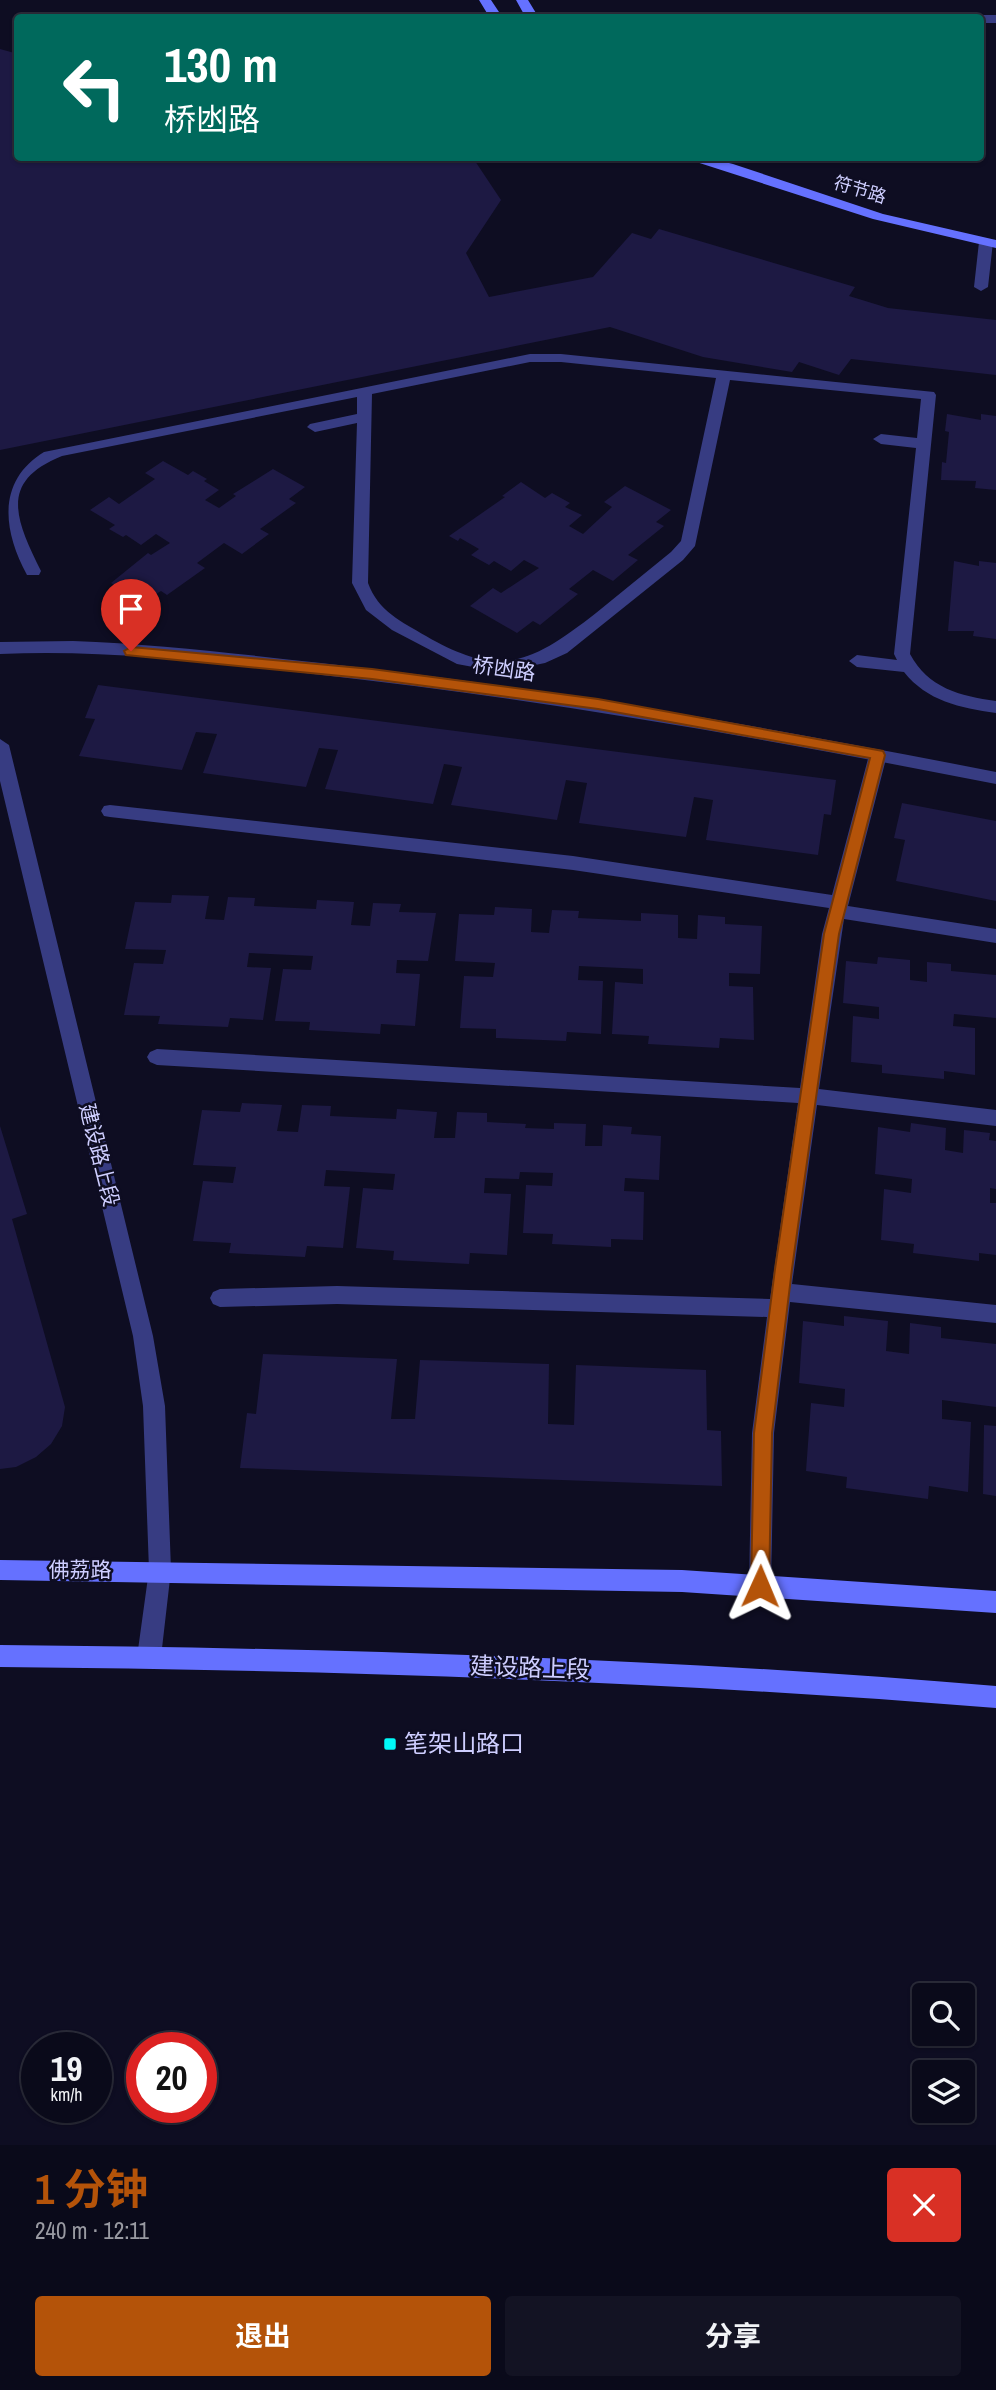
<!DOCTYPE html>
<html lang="zh">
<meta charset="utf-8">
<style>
:root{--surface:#0a0a1a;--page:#131323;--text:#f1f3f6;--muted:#999aa2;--line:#2a2b39;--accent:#b45309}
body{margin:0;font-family:"Archivo Narrow","Noto Sans SC",sans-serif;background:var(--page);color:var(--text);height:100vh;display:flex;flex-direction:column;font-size:26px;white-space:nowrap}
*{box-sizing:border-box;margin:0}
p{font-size:23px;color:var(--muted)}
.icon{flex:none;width:38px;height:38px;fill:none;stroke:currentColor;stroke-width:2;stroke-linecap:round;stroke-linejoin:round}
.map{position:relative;height:2145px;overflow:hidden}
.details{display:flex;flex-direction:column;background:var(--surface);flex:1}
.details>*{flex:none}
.hud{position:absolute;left:14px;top:14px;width:970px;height:147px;border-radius:7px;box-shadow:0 2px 5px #0004,0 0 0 2px var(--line);background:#00695c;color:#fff;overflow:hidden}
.fabs{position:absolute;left:912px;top:1983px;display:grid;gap:14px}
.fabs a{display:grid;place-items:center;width:63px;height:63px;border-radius:7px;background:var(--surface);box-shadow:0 2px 5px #0004,0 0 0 2px var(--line);font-size:35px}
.speed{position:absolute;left:21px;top:2032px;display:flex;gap:14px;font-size:35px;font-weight:700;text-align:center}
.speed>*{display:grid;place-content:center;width:91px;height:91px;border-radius:50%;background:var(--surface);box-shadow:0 2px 5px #0004,0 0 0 2px var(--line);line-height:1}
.speed small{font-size:18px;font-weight:400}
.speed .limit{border:10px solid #d22;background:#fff;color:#111}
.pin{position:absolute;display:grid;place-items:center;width:60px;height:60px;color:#fff;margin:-72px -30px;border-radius:50% 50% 50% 0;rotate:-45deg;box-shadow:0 0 7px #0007}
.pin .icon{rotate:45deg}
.me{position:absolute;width:77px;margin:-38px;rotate:1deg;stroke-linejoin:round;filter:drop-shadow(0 0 5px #0008)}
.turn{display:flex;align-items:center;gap:24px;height:147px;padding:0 35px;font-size:32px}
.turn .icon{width:91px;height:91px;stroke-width:2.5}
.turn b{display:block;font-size:49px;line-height:60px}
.round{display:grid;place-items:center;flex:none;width:74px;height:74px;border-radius:7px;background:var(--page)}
.head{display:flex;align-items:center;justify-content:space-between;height:119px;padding:0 35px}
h1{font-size:42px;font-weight:700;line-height:52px;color:var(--accent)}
.cta{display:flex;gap:14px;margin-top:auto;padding:14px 35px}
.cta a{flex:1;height:80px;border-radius:7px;background:var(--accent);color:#fff;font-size:28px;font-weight:700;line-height:80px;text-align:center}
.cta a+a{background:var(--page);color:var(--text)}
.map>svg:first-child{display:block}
.building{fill:#1d1943}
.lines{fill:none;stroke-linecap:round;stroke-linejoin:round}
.service{fill:#373c82;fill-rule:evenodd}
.minor{fill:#373c82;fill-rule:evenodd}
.secondary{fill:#6571ff;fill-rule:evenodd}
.route{fill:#b45309;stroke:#753606;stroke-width:2}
.poi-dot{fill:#00f9f8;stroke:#0e0d22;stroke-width:2.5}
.labels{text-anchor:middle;stroke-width:5;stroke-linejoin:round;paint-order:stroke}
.far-street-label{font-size:18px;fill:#ceceff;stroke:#0e0d22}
.street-label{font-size:21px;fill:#ceceff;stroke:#0e0d22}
.near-street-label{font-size:24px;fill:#ceceff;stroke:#0e0d22}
.near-poi-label{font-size:24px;fill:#ceceff;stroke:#0e0d22;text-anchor:start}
</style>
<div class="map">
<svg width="996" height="2145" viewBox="0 0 996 2145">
<rect width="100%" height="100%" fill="#0e0d22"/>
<path class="building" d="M247,13L267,18H225V16Z
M0,49L18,54V158H473L501,200L466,253L489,297L593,277L632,233L651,239L659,229L855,287L849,296L888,308L996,320V375L851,359L839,375L799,362L792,372L703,357L610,327L0,450Z
M947,414L981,420V414L996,416V490L975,488L976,481L941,480L942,462L946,463L949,432L945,431Z
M163,461L188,475L193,471L207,479L204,481L219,490L205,500L219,508L236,496L233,494L273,469L305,487L289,499L296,503L260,529L269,534L242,554L224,543L197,563L205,568L167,595L161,591L142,603L111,583L148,553L151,555L170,543L156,534L141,545L126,535L123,537L109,529L115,525L90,510L109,497L119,504L155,479L145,473Z
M521,482L545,498L552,493L570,503L565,507L582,515L569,526L583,534L612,507L604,502L625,486L671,510L656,522L664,526L628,555L638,560L613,581L593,570L569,589L578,594L540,625L533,621L517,633L470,606L493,588L501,593L539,568L524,560L511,571L494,561L489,565L471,555L479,549L460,538L458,541L449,536L505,497L502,496Z
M954,561L979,566V561L996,563V639L973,636L974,631H948Z
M98,685L836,780L831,815L824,814L818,855L706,840L713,800L694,797L686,837L579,823L587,783L566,780L557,820L451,805L462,767L451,765L444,764L433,804L325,789L338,750L319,748L306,787L203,773L217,734L196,732L182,770L79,756L95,719L85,718Z
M902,803L996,821V901L896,881L905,840L894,838Z
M172,895L209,896L205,919L224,920L228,897L255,898L254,906L316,909L317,900L354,902L351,925L370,926L373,903L401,904L399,912L436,913L428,961L397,960L396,973L420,974L415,1026L381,1024L380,1034L309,1030L310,1022L275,1021L283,969L311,970L313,956L249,953L247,967L271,968L263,1020L230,1018L228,1027L158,1024L160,1016L124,1015L134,963L163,964L166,950L125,949L135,902L171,903Z
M495,907L532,909L531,932L549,933L552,910L579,911L578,918L641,921V913L678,915V938L697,939L698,915L725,917V924L762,926L760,974L729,973V986L753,987L754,1040L720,1038L719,1048L648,1044L649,1036L612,1034L615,982L643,984V969L579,966L578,980L603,981L601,1034L567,1032L566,1041L496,1038V1029L460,1028L464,976L493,977L495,963L455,961L459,914L494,915Z
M878,957L910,960V980L927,982V962L951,964V971L996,975V1018L954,1014L953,1026L975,1028V1075L944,1071V1079L882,1073V1065L851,1062L853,1016L879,1019V1007L843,1003L846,961L877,964Z
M242,1103L282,1105L277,1131L298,1132L302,1105L331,1106L330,1116L396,1119L397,1109L437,1112L434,1138H455L457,1112L487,1113V1122L526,1124L525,1128L554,1129V1123L586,1124L585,1146H602L603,1125L632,1127L631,1134L661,1136L659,1180L625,1178L624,1191L644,1192L643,1240L611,1239V1247L552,1244L553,1234L523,1233L526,1185L552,1186L553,1173L520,1172L519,1179L485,1178L484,1193L511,1194L507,1255L470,1253L469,1264L393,1260L394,1251L356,1248L363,1188L393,1190L395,1174L326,1170L324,1186L350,1187L343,1248L307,1246L305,1257L229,1253L231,1243L193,1241L203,1181L233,1183L236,1167L193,1165L202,1110L240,1112Z
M911,1123L946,1128L945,1150L963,1153L964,1130L990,1133L989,1140L996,1141V1189L990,1188V1203H996V1255L979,1253V1261L913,1253L914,1244L881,1240L884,1189L911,1193L912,1179L875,1174L878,1127L910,1132Z
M0,1126L27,1214L12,1219L65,1407L62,1426L51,1444L36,1457L16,1467L0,1469Z
M844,1316L888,1321L886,1351L909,1354L910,1323L941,1327V1338L996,1344V1407L942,1400V1419L971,1422L968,1492L929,1486L928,1499L846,1488L847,1477L806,1471L811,1403L844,1407L845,1389L799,1383L803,1321L844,1326Z
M263,1354L397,1359L391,1419H415L420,1360L549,1364L548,1424L574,1425L576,1365L706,1370L707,1430L721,1431L722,1486L240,1468L247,1413L256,1414Z
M984,1425L996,1426V1496L983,1494Z"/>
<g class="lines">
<path class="service" d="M980,15H996V23H980V18H975Z
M986,238L993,242L988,287L981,291L974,287L979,242Z
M530,354H561L934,392L936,395L910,654C928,688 960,696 996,701V713C960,708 927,701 904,672L857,667L849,661L857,655L897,660L894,654L916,448L881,444L873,439L881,434L917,438L921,399L730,380L695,546L683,560L567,653L545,663L500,672L457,664L392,630L366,610L352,583L357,423L315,432L307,427L310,424L357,414V397L62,456C0,481 14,517 41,571L39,575H27C0,525 0,479 44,452ZM530,362H561L716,378L681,541L671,552C646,572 621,593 596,613C533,662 501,680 426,636C402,622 378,611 368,583L372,394Z
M878,749L887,755L848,906L996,929V943L844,919L819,1089L996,1110V1126L817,1105L792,1284L996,1305V1323L790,1302L774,1433L771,1586L768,1593L760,1597L752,1593L749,1586L752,1433L767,1317L337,1304L220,1307L213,1304L210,1298L213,1292L220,1289L337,1286L770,1299L798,1103L157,1065L150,1062L147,1057L150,1052L157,1049L800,1088L822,934L829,908L573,870L110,817L104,816L101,811L104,806L110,805L573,856L832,895L869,755Z"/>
<path class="minor" d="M73,641C156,644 238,654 321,663C548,688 772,728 996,772V784C772,740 548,700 322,675C215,663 108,649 0,654V642Z
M0,739L9,745L153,1336L165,1406L171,1570L161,1657L157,1665L149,1668L141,1665L137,1657L149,1570L143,1406L133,1336L0,781Z"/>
<path class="secondary" d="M479,0H491L503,18H490Z
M516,0H528L539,18H526Z
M684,158H709L733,164L883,214L996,240V248L873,219Z
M0,1560L682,1570L996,1591V1613L682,1592L0,1580Z
M0,1645C333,1648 664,1658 996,1686V1708C664,1681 333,1670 0,1667Z"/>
</g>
<path class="route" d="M131,647L372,669L598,699L883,751L885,755L839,934L792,1269L772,1433L769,1586L767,1592L760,1594L753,1592L751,1586L754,1433L775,1269L824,934L870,758L598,709L372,679L126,655L124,651Z"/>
<rect class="poi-dot" x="383" y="1737" width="14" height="14" rx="3.5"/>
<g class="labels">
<g class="far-street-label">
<text transform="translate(860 190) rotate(17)" y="6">符节路</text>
</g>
<g class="street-label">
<text transform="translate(504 669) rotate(8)" y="7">桥凼路</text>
<text transform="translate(99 1155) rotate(76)" y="7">建设路上段</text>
<text x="80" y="1577">佛荔路</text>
</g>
<g class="near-street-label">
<text transform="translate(530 1668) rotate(2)" y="8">建设路上段</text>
</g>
<g class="near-poi-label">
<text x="404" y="1752">笔架山路口</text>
</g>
</g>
</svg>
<div class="fabs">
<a><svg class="icon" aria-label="search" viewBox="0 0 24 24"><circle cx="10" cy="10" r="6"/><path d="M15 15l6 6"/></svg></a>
<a><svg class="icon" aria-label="layers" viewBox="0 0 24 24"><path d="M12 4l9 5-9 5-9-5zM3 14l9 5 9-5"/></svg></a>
</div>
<div class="speed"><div>19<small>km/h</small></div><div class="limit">20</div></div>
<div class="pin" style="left:131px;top:651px;background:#d93025"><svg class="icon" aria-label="arrive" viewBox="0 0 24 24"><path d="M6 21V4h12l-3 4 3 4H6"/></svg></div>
<svg class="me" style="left:760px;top:1586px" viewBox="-20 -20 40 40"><path d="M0-17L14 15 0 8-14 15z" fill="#b45309" stroke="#fff" stroke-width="4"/></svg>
<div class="hud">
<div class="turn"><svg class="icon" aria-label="left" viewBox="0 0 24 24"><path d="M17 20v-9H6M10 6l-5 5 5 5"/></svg><div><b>130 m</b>桥凼路</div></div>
</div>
</div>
<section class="details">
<div class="head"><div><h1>1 分钟</h1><p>240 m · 12:11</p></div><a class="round" style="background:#d93025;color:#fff"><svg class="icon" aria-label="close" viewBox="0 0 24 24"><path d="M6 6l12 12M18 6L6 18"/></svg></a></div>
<div class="cta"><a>退出</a><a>分享</a></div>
</section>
